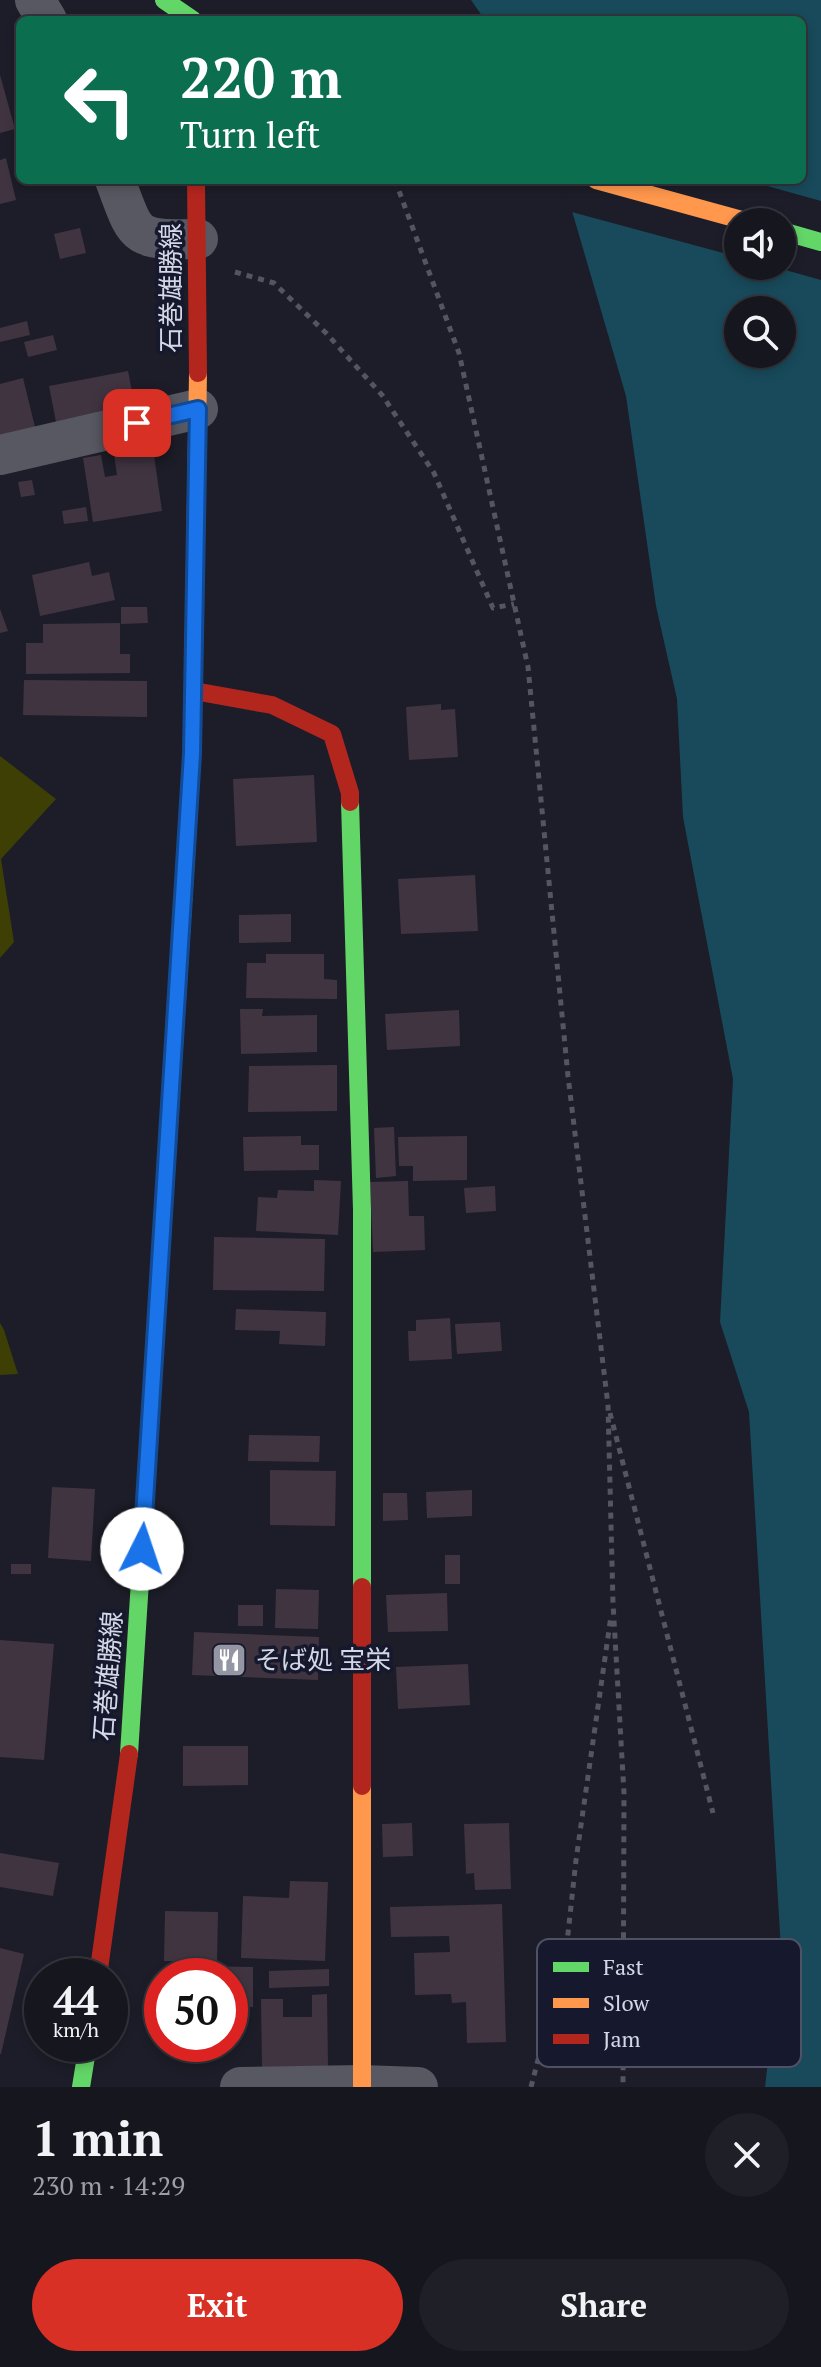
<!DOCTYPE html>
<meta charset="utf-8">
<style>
:root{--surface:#15161e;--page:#1e1f27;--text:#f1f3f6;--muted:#9d9fa4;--line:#34353c;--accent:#d93025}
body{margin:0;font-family:"PT Serif","Noto Sans JP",serif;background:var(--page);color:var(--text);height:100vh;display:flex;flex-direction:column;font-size:30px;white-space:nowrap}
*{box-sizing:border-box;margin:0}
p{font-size:26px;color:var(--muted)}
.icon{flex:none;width:44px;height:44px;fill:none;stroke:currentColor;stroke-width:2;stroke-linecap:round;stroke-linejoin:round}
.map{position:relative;height:2087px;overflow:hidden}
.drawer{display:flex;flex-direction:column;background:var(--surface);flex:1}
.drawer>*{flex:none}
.hud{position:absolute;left:16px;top:16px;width:790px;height:168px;border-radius:12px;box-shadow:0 4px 12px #0003,0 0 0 2px var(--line);background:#0b6e4f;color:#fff;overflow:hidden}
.tools{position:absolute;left:724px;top:208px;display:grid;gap:16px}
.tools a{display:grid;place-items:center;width:72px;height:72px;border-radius:50%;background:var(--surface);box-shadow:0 4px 12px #0003,0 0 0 2px var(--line);font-size:40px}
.speed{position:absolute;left:24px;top:1958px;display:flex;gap:16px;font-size:40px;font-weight:700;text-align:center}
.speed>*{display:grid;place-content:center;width:104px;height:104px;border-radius:50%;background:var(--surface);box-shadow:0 4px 12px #0003,0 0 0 2px var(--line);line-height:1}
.speed small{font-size:20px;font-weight:400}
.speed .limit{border:12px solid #d22;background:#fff;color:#111}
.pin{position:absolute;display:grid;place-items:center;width:68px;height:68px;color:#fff;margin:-34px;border-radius:16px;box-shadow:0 4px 12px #0006}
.me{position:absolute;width:88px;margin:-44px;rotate:4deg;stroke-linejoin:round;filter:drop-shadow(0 0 6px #0008)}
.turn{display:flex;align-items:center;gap:28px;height:168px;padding:0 32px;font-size:36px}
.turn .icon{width:104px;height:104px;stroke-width:2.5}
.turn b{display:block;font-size:56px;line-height:68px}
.round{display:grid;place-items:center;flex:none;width:84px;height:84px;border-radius:42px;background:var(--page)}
.overview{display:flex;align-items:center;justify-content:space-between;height:136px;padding:0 32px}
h1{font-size:48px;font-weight:600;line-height:60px}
.primary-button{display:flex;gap:16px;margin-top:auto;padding:16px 32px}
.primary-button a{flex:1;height:92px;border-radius:48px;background:var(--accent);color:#fff;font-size:32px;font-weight:600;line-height:92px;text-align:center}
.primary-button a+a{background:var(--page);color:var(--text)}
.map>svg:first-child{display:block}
.forest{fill:#3d3f05}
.water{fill:#184a5b;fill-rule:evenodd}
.pier{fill:#1c1d28}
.building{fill:#403441}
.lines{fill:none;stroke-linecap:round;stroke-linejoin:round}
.path{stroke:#54555e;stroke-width:5;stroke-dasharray:6 6;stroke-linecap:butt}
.street{stroke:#575861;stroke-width:40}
.fast{stroke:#63d668;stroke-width:18}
.slow{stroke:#ff974d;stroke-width:18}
.jam{stroke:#b3261e;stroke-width:18}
.route-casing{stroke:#114b97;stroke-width:20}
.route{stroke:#1a73e8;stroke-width:14}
.labels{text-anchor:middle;stroke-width:7;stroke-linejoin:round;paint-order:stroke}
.street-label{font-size:26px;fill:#d4d7e6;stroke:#16192e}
.poi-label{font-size:26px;fill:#d4d7e6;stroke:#16192e;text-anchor:start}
.key{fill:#16192e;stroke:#4f5265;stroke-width:2}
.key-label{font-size:22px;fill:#d4d7e6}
</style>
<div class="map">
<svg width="821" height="2087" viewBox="0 0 821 2087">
<rect width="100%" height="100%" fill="#1c1d28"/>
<path class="forest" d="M0,756L56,799L1,859L14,942L0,958Z
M0,1323L4,1330L18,1374L0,1375Z"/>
<path class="water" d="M471,0H821V2087H765L781,1950L749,1412L720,1322L733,1079L683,817L677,699L656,606L626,396L563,180H802V20H485ZM738,222H782V266H738ZM738,310H782V354H738Z"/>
<path class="pier" d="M559,180H746L821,201V280L771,266H782V222H738V257L568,211Z"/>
<path class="building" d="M0,75L15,129L0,133Z
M6,158L16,200L0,204V160Z
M80,228L86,253L60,259L54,234Z
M27,321L30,335L0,342V328Z
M53,335L57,350L28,357L24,342Z
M128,371L136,412L57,427L49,386Z
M23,378L35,427L0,436V384Z
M152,441L162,511L93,522L83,458L101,455L105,477L117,475L113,447Z
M32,480L35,495L21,497L18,482Z
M86,507L88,521L64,524L62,511Z
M89,562L92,576L109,572L115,600L40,616L32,575Z
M121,607H147L148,623L121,624Z
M0,609L8,631L0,633Z
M120,623V654H130V673L26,674V643H43V624Z
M24,680L147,681V717L23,715Z
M441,704V710L455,709L458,757L409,760L406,707Z
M314,775L317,842L236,846L233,779Z
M475,875L478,931L401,934L398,879Z
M291,914V942L239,943V915Z
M266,954H324V979L337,980V999L246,998L247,963H266Z
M240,1009H263L262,1016L317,1015V1052L241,1054Z
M459,1010L460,1046L387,1050L385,1014Z
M337,1065V1111L248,1112L249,1066Z
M394,1127L396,1176L376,1178L374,1128Z
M301,1136V1145H319V1170L244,1171L243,1137Z
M467,1136V1180L413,1181V1166H399L398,1137Z
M314,1180L341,1181L338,1235L256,1231L258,1197L277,1198L278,1190L314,1191Z
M408,1181L409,1216H424L425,1250L373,1252L370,1182Z
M495,1186L496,1211L466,1213L464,1188Z
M214,1237L325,1239L324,1291L213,1290Z
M236,1309L326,1312L325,1346L279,1344L280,1331L235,1330Z
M450,1318L452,1359L409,1361L408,1331H416V1320Z
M500,1322L502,1351L457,1354L455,1324Z
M249,1435L320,1436L319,1462L248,1461Z
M270,1470L336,1471L335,1526L270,1525Z
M52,1487L95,1489L91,1561L48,1558Z
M472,1490V1516L427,1518L426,1492Z
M383,1493H407L408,1520L383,1521Z
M445,1555H460V1584H445Z
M11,1564H31V1574H11Z
M276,1589L319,1590L318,1629L275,1628Z
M447,1593L448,1631L388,1632L386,1595Z
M238,1605H263V1626H238Z
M194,1632L319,1637L318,1680L192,1675Z
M0,1640L54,1644L44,1760L0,1757Z
M468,1664L470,1705L398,1709L396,1667Z
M183,1746H248V1785L183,1786Z
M412,1823L413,1856L383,1857L382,1824Z
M509,1823L511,1889L475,1890L474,1873L466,1874L464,1824Z
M0,1853L59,1863L53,1896L0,1887Z
M290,1881L328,1882L325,1961L241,1958L243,1896L289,1898Z
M502,1904L506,2042L467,2043L466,2002L452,2003L451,1994L415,1995L414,1953L450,1952L449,1936L391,1937L390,1907Z
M165,1911L218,1912L217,1962L164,1961Z
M0,1948L24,1954L1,2054H0Z
M195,1966L253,1967V2007L230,2006V1976H195Z
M329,1969V1986L269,1988V1971Z
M327,1994L328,2066L262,2067L261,1999H283V2017H312V1995Z"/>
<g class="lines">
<path class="path" d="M395,180L459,353L528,667L568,1076L608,1405L613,1603L624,1793L623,2087
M235,272L274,283L326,333L382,395L434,473L493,608L514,604
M610,1413L713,1813
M531,2087L566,1952L576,1860L611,1616"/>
<path class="street" d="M35,0L47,20
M115,180C137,239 133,240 198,239
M0,455L198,409
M240,2087L362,2085L418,2087"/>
<path class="fast" d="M164,0L193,20
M782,231L821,242
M350,802L362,1210V1587
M129,1754L185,872
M81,2087L88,2044"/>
<path class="slow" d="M596,180L749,222
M185,872L192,754L198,373
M362,1786V2085"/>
<path class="jam" d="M196,180L198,373
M194,691L272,705L332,734L350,793V802
M362,1587V1786
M98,1976L129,1754"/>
</g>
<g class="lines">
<g class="route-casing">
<path id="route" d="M137,423L198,409L192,754L142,1549"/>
</g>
<use href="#route" class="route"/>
</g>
<defs>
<g id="restaurant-square" transform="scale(1.8)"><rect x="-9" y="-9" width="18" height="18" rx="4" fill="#9496a4" stroke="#16192e"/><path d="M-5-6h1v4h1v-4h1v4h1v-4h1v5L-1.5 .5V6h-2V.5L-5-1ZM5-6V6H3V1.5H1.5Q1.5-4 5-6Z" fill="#fff"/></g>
</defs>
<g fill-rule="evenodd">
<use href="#restaurant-square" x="229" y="1660"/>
</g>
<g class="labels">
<g class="street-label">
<text transform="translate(171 288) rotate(-90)" y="9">石巻雄勝線</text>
<text transform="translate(108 1676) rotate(-86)" y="9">石巻雄勝線</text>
</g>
<g class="poi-label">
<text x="255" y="1669">そば処 宝栄</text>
</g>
</g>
<rect x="537" y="1939" width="264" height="128" rx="12" class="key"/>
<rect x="553" y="1962" width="36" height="10" fill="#63d668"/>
<rect x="553" y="1998" width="36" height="10" fill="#ff974d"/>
<rect x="553" y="2034" width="36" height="10" fill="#b3261e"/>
<g class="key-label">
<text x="603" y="1975">Fast</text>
<text x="603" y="2011">Slow</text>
<text x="603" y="2047">Jam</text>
</g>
</svg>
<div class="tools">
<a><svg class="icon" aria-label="sound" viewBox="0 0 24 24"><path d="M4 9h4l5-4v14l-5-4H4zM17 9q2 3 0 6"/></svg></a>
<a><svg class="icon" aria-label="search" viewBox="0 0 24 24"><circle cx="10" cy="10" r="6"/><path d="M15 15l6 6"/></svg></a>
</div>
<div class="speed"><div>44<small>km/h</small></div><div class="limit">50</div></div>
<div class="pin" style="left:137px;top:423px;background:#d93025"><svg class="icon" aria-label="arrive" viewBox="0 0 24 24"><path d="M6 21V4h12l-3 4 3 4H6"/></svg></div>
<svg class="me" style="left:142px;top:1549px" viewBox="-20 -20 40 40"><circle r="19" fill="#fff"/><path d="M0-13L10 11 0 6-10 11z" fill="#1a73e8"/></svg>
<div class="hud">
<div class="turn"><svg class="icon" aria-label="left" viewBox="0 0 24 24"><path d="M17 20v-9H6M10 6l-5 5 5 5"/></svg><div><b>220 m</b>Turn left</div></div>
</div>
</div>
<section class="drawer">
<div class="overview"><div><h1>1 min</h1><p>230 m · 14:29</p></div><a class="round"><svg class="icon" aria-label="close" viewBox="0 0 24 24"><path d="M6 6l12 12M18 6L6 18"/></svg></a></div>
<div class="primary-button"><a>Exit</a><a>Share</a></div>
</section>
